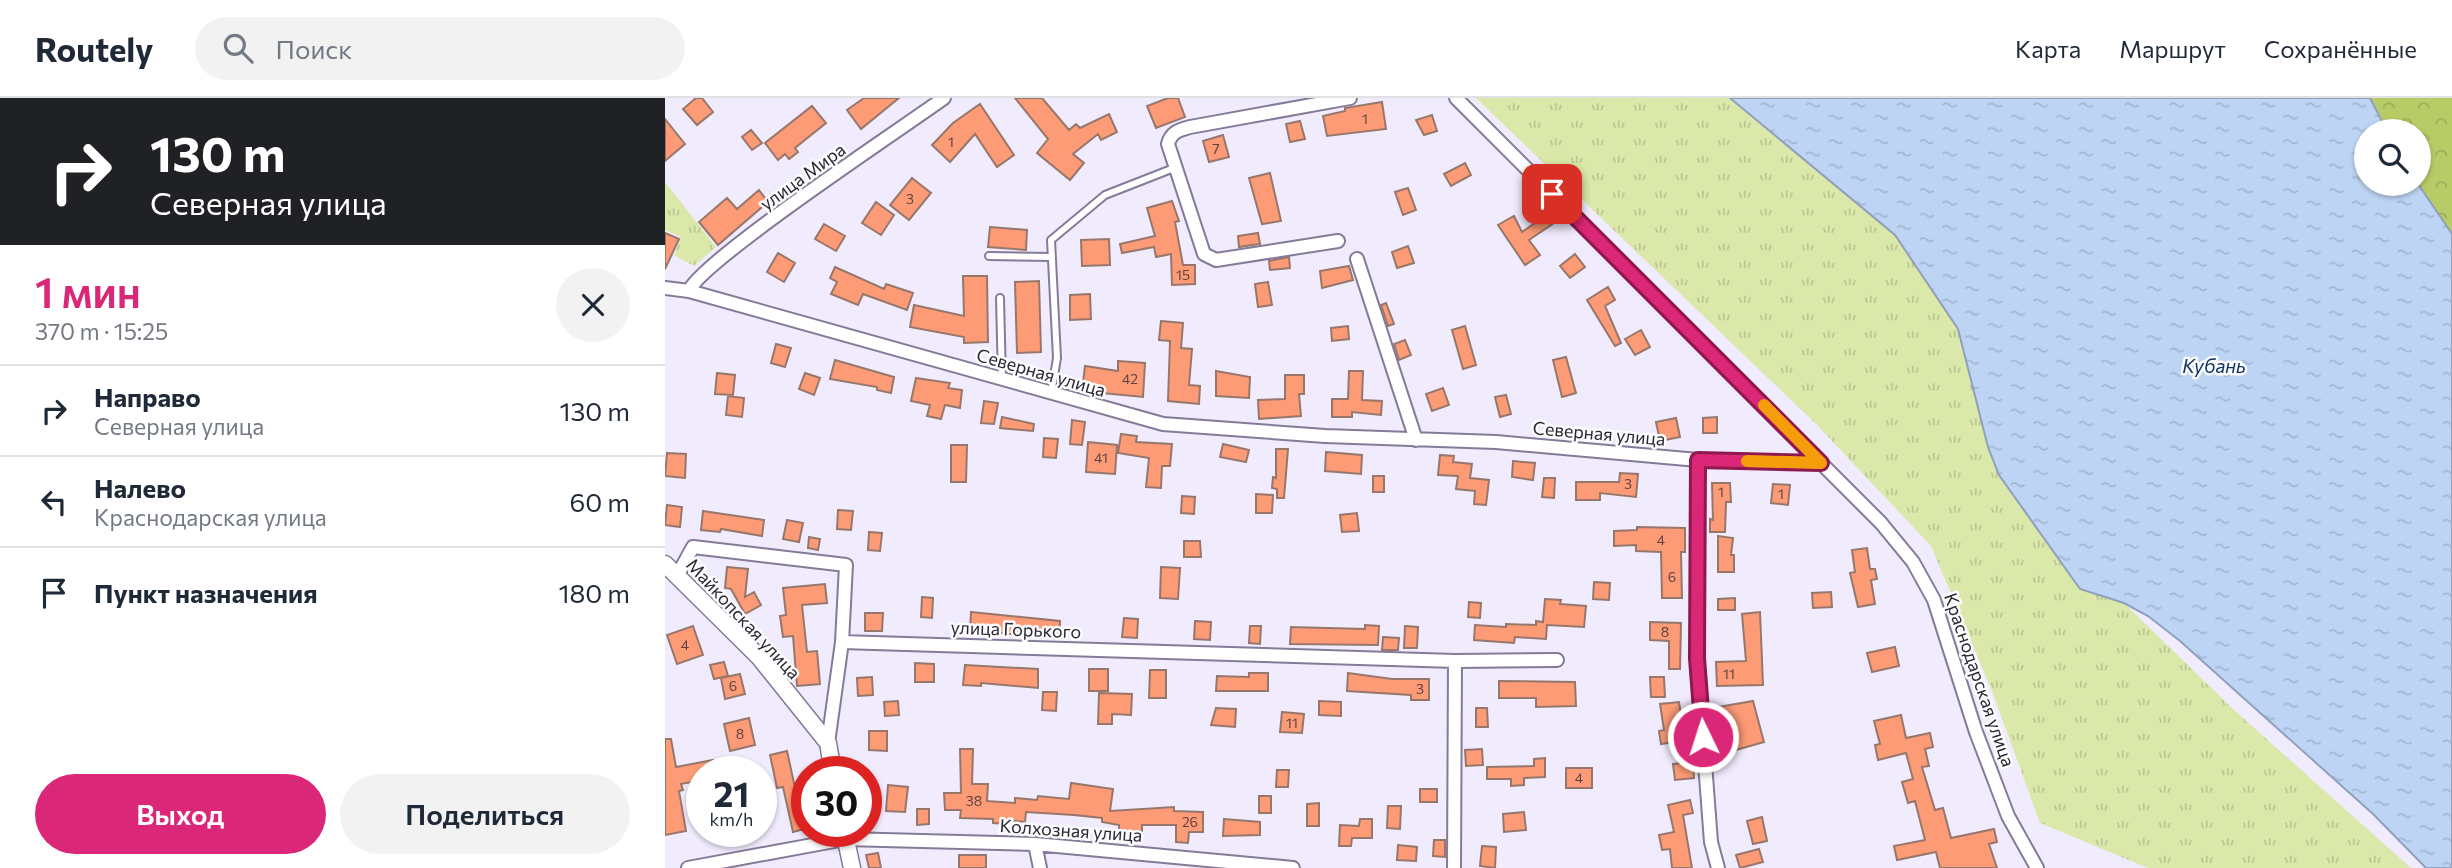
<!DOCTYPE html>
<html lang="ru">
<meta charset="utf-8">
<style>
:root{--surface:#fff;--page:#f2f2f3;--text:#1f2937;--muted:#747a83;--line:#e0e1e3;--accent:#db2777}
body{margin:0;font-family:Commissioner,sans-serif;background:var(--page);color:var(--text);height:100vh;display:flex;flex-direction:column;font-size:26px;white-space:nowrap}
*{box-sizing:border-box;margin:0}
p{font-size:23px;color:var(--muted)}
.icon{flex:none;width:38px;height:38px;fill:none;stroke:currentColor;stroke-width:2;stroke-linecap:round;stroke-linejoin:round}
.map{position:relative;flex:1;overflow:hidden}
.drawer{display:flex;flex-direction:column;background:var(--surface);width:665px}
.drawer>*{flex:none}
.top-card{background:#202124;color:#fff;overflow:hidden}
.fabs{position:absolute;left:1689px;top:21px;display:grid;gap:14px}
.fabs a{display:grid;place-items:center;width:77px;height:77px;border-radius:50%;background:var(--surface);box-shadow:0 2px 5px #0004;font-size:35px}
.speed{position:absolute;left:21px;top:658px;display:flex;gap:14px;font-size:35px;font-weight:700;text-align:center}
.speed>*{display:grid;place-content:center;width:91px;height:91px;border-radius:50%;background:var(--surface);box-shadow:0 2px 5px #0004;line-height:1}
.speed small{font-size:18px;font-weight:400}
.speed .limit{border:10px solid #d22;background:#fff;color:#111}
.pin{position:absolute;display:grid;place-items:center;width:60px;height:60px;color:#fff;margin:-30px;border-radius:14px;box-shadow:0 4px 10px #0006}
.me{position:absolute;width:77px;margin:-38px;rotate:356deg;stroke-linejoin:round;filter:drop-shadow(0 0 5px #0008)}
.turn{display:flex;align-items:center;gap:24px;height:147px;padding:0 35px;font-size:32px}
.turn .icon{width:91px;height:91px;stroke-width:2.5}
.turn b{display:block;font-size:49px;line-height:60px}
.round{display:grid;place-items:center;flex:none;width:74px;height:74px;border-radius:37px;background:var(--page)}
.overview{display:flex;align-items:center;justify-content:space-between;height:119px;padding:0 35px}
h1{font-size:42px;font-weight:600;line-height:52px;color:var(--accent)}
.action{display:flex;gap:14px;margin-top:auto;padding:14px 35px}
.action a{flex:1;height:80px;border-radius:42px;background:var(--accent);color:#fff;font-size:28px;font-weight:600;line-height:80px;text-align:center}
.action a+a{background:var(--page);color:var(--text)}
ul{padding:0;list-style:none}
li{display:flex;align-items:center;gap:21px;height:91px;padding:0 35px;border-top:2px solid var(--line)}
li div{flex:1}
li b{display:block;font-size:26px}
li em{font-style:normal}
header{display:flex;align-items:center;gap:42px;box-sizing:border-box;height:98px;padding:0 35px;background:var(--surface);border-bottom:2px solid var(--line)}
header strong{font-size:33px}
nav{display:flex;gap:38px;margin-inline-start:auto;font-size:24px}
.search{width:490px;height:63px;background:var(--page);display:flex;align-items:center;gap:18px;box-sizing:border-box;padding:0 24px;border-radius:38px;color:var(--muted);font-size:26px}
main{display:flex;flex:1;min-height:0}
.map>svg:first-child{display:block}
.grass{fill:url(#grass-tufts)}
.forest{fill:url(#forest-crowns)}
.water{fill:url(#water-ripples);stroke:#91a0ba;stroke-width:2}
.building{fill:#fd9b76;stroke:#97776b;stroke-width:2}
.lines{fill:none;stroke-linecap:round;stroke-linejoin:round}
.service-casing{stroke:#857a97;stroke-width:10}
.minor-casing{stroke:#857a97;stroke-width:16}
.tertiary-casing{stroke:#857a97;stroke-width:19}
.service{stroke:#fff;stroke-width:6}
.minor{stroke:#fff;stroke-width:12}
.tertiary{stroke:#fff;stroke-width:16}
.route-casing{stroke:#8e194d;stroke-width:18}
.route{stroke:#db2777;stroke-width:12}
.slow{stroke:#f59e0b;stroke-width:12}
.labels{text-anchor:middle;stroke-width:5;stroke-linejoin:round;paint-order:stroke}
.number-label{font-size:14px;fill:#5f4343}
.street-label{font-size:18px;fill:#2a2632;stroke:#fcfcfc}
.water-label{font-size:19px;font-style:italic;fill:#0f3363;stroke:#fcfcfc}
</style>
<header>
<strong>Routely</strong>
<div class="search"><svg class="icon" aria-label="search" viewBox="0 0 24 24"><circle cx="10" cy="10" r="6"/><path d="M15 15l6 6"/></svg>Поиск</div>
<nav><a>Карта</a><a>Маршрут</a><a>Сохранённые</a></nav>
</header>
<main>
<section class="drawer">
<div class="top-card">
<div class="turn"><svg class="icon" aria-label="right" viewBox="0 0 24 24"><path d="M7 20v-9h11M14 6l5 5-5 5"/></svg><div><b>130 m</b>Северная улица</div></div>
</div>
<div class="overview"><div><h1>1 мин</h1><p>370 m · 15:25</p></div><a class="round"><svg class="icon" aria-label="close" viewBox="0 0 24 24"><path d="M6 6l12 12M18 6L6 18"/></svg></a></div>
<ul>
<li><svg class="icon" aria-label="right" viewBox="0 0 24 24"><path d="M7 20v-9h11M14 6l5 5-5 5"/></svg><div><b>Направо</b><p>Северная улица</p></div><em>130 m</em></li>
<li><svg class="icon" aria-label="left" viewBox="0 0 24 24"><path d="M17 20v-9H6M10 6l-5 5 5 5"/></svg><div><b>Налево</b><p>Краснодарская улица</p></div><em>60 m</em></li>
<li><svg class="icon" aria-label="arrive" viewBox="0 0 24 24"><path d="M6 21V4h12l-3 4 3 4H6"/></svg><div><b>Пункт назначения</b></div><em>180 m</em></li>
</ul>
<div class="action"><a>Выход</a><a>Поделиться</a></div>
</section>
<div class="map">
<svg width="1787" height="770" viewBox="0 0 1787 770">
<defs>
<pattern id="grass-tufts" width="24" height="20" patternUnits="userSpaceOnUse" patternTransform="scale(1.75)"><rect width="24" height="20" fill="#dae8a9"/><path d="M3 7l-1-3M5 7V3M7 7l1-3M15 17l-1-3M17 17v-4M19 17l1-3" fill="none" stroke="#bbc792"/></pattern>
<pattern id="forest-crowns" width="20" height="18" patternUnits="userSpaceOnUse" patternTransform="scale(1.75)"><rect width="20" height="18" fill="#b7cb67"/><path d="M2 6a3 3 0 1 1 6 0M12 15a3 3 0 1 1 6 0" fill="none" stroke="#9eae5a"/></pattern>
<pattern id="water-ripples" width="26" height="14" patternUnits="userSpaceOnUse" patternTransform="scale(1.75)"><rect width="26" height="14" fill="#bdd4f4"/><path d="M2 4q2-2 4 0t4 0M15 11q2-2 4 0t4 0" fill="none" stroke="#a3b6d2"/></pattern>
</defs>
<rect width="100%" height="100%" fill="#f1ebfe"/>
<path class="grass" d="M811,0H1065L1230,137L1293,231L1323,349L1334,377L1415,491L1459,505L1568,611L1746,770H1483L1375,725L1327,593L1266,448L1151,326Z
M0,84L51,149L29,168L9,157L16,139L0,132Z"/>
<path class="forest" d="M1705,0H1787V136L1753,86L1754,33H1722Z"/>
<path class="water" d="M1065,0H1705L1722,33H1701V86H1753L1787,136V770H1761L1708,716L1515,543L1483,518L1459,505L1415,491L1334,377L1323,349L1293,231L1230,137Z"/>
<path class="building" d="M31,0H37L48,14L32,27L18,11Z
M199,0H234L196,31L182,12Z
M350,0H377L404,32L411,26L415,30L444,16L452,34L436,42L433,36L408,56L419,65L405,82L372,55L383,41Z
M503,0H513L520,19L491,30L482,8Z
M717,4L721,31L662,38L658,18L680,13V10Z
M315,6L349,57L332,69L310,36L285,64L267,47L288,25Z
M147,8L161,25L130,50L133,54L124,61L120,56L113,62L100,45Z
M767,17L772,33L759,37L751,22Z
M0,21L20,46L0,63Z
M635,23L640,41L625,44L621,26Z
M86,32L97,45L87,52L77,39Z
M558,37L564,59L544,64L538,43Z
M800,65L806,77L786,88L779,76Z
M605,75L616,123L597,126L584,80Z
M247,80L266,95L244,122L225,107Z
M743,90L751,112L738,117L730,94Z
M94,92L103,104L53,147L34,124L62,100L72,111Z
M507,103L514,123L510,124L518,167H530V186L507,187L506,156L491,159L489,149L457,155L455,146L490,138L482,110Z
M211,104L229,117L216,137L197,125Z
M883,116L889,125L864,142L875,157L860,167L833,127L849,118L857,134Z
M159,126L180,138L171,153L150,141Z
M325,129L362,132L361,152L323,149Z
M0,135L14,141L0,171Z
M593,135L595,146L574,149L573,138Z
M444,141L445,167L417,168L416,142Z
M743,148L749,165L732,170L727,154Z
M113,155L130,165L119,184L102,174Z
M910,156L920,169L905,180L895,168Z
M624,159L625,170L605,172L604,163Z
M684,168L688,182L657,190L655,173Z
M170,169L219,191L221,186L248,195L242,212L198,196L193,207L166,196L172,184L165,180Z
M298,178H322L323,244L299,245V239L245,229L249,207L299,218Z
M374,183L376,254L352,255L350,184Z
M603,184L607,207L593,209L590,186Z
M943,189L950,202L940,208L956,245L950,248L922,202Z
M425,196L426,221L405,222V197Z
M721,205L729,226L723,228L716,207Z
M496,223L518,225L516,250L527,251L524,287L535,288L534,306L503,303L505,243L494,242Z
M683,228L684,241L667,243L666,230Z
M800,228L811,267L798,271L787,232Z
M976,232L985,249L970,257L960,241Z
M740,242L746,257L734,262L729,246Z
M111,246L126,250L120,269L106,265Z
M901,259L911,295L897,299L888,262Z
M170,262L229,279L226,295L212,292V289L165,281Z
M453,263L480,265L478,299L417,293L420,268L453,273Z
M551,273L585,279L584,300L551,298Z
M684,273H698L697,302L717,303L716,317L687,314V319H667V301H683Z
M52,275L70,277L68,297L50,296Z
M140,275L155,280L149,297L134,291Z
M620,277H639V296H634L636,318L594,321L593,302L620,301Z
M251,280L285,285L283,290L297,292L295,310L280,307L276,321L262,318L265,307L246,303Z
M778,290L784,307L767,313L761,296Z
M841,297L846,316L835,319L830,299Z
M63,298L79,300L77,319L61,317Z
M319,303L333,305L329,326L316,325Z
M337,319L369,326L368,333L335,330Z
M1052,319V335H1038V320Z
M1011,320L1015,339L995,343L991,324Z
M407,322L420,324L417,347L405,346Z
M456,336L472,338L471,344L507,346L505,368H497L496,390L481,389L484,360L453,355Z
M379,340L393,341L391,360L378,359Z
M423,344L452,347L450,376L421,374Z
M558,346L584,352L581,364L555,359Z
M286,347H302L301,384H286Z
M611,351H623L619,400H612V391L607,390L608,379L611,380Z
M661,354L697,357L696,376L660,373Z
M2,355L21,356L20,380L0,378Z
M775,357L789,358L788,364L807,366L805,380L824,382L821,407L809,406L810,393L791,391L793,378L773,377Z
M848,363L870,365L868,382L847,379Z
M955,375L973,376L971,399L935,395V402H911V384H954Z
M708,378H719V394H708Z
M879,380H890L889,400L877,399Z
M1047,385H1065L1066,404H1061L1060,434H1045V421L1048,422Z
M1108,386L1125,387L1123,407L1106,405Z
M591,396L608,397L607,415H591Z
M517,398L530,399L529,416L516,415Z
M2,407L17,409L15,429L0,427Z
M173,412L188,413L186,432L172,431Z
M38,413L99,422L97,438L56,431L55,434L36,432Z
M692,415L694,433L677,434L675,417Z
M122,422L138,425L134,444L118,441Z
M972,429L1020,430V454H1016L1017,500H997L996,454L971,453V447L949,448V433L972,432Z
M204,434L217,435L215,453L203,452Z
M1053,438L1068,440L1066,457H1069V474H1053Z
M144,439L155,441L153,452L143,450Z
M519,443H535L536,459H519Z
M1202,450L1205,471H1210L1212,481L1206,482L1210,506L1193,509L1185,475L1190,474L1187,452Z
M62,469L83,471L80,499L89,494L96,507L80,516L66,491L60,490Z
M496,469L515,470L513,501L495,500Z
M929,484L945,485L944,502L928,501Z
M160,486L162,505L137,507L142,554L152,553L155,586L132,588L128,538L118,539L115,518L121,517L118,490Z
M1166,494L1167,509L1148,510L1147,495Z
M257,499L268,500L267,520L256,519Z
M1070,500V512H1053V501Z
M880,501L896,502L895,506L921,508L919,529L882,527L881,541L850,539L849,545L809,542L810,527L841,529V526L871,527V523L878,524Z
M804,504L816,505L815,520L803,519Z
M306,514L395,523L394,541L305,532Z
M1095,514L1098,587L1052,588L1051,564L1081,563L1077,516Z
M200,515H218L217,533H200Z
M459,520L473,521L472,540L457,539Z
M530,523L546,524L545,542L529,541Z
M985,524L1016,525L1015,571H1004V543L985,542Z
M700,527L714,528L713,547L625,546L626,529L700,531Z
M28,528L38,557L12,566L2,537Z
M585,528H596L595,546L584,545Z
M740,528L753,529L752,550H739Z
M718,539L734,540L733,552H717Z
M1230,549L1234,568L1207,574L1202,555Z
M59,564L63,578L49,581L45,567Z
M250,565L269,566V584H250Z
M300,567L373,571V590L316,585V588L298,587Z
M424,571H443V593H424Z
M485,572H501V600H484Z
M584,575H603V593H551L552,578L584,579Z
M683,575L727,581H764V602H746V597L682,593Z
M75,576L80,596L60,601L56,580Z
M207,579L208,597L193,598L192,580Z
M985,579H999L1000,599H986Z
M834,583L910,584L911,608L871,609V600H834Z
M378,594H392L391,613L377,612Z
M434,595L467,596L466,617L447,616V626H433Z
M233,603L234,617L220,618L219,604Z
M654,603L676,604V618L654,617Z
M1088,603L1099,644L1057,656L1054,641L1058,640L1053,609Z
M1014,604L1018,629L1027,628L1029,641L996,646L994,633L999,632L995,606Z
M551,610L571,611L570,629L546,627Z
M811,610H822L823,629H811Z
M617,614L639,616L637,635L615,634Z
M1236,617L1241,640L1265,635L1268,649L1260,651L1264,668L1257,669L1270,712L1278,710L1286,740L1329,731L1332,744L1324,746L1332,770H1275L1271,754L1232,762L1229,748L1260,742L1250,703L1243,705L1237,684L1248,681L1241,655L1213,662L1210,647L1215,646L1209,623Z
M84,620L90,647L65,653L59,626Z
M204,633H222V653L204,652Z
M0,641H6L11,669L48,662L50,674H37V682L16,686L18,692L14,693L21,733L0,737Z
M295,651H308L307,686H323L322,703L350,705V700L372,702L373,698L404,701L406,685L448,691L445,713L509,709V713L538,714V734H524L523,745L511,744V727H477V733L454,734V727L437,724V720L409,717L361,714L360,724L343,722L342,726L328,725V721L295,720L296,712H280L279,695H296Z
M817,651L818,667L801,668L800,652Z
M122,653L139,731L128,734L118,689L112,690L105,657Z
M880,660V679L859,680V687L846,688V681H822V669L869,668V661Z
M1028,664L1029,680L1010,682L1008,666Z
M901,670H927V690H901Z
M612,672H624L623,689H611Z
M223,687L243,689L240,714L221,713Z
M755,691H772V704H755Z
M594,698H606V715H594Z
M1025,702L1028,715L1018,717L1027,770H1007L1005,751L997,752L994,737L1009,734L1003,707Z
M654,705V728H642V706Z
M723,708H736L735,731L722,730Z
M252,711H264V726L252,727Z
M859,714L861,732L839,734L838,716Z
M1097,719L1102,743L1088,746L1082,723Z
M559,721L595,724V737L558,738Z
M695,721H707V740H687L686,748H674L675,727L694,728Z
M769,742H780V759L768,758Z
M733,747L752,749L751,763L732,762Z
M817,748L831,749L830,770L815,768Z
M1094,751L1098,764L1075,770L1071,757Z
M213,755L216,770H204L201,757Z
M294,757H321V770H294Z"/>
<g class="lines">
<g class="service-casing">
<path id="service" d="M324,158L387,159
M335,200L337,281
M386,296L392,260L386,142L440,97L509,70"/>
</g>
<g class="minor-casing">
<path id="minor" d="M791,0L1216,425L1248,464L1269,502L1311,634L1343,718L1372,770
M673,143L551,162L539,156L503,46C506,34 514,32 525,29L685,0
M692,161L751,342
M0,190L24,193L498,326L660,338L831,344L1033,362L1156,365
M24,193C36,163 239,29 279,0
M1033,362L1032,560L1046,744L1053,770
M12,478L28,449L181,467L177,544L163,645
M177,544L790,563L892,562
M370,746L375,770
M23,770L180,741L370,746L628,770
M789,770L790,563"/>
</g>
<g class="tertiary-casing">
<path id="tertiary" d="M0,466L94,559L163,645L168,674
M179,733L187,770"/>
</g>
<use href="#service" class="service"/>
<use href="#minor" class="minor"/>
<use href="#tertiary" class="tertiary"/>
</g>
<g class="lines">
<g class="route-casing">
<path id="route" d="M887,96L1156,365L1033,362L1032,560L1038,639"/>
</g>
<use href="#route" class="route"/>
<path class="slow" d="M1082,363L1156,365L1099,307"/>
</g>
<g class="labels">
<g class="number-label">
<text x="700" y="26">1</text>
<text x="286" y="49">1</text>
<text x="551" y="56">7</text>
<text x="245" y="106">3</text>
<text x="518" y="182">15</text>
<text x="465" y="286">42</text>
<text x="436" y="365">41</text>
<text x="963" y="391">3</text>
<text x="1056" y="399">1</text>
<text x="1116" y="401">1</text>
<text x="996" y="447">4</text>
<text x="1007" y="484">6</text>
<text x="1000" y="539">8</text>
<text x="20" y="552">4</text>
<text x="1064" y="581">11</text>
<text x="68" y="593">6</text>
<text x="755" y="596">3</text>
<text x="627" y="630">11</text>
<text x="75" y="641">8</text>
<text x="914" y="685">4</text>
<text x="309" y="708">38</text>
<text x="525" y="729">26</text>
</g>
<g class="street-label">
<text transform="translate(138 79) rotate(-36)" y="6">улица Мира</text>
<text transform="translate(376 275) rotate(16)" y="6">Северная улица</text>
<text transform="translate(934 336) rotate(5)" y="6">Северная улица</text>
<text transform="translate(78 521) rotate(47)" y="6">Майкопская улица</text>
<text transform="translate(351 532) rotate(2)" y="6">улица Горького</text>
<text transform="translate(1314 582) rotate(71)" y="6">Краснодарская улица</text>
<text transform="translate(406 733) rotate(4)" y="6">Колхозная улица</text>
</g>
<g class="water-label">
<text x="1549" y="275">Кубань</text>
</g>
</g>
</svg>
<div class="fabs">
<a><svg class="icon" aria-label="search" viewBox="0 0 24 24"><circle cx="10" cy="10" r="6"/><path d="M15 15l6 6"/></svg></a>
</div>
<div class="speed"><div>21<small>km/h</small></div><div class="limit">30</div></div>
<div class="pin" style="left:887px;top:96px;background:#d93025"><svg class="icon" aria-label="arrive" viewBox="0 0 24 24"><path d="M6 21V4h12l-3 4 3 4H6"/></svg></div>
<svg class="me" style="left:1038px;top:639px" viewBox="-20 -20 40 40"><circle r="17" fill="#db2777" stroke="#fff" stroke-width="3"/><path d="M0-11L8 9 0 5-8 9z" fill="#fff"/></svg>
</div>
</main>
